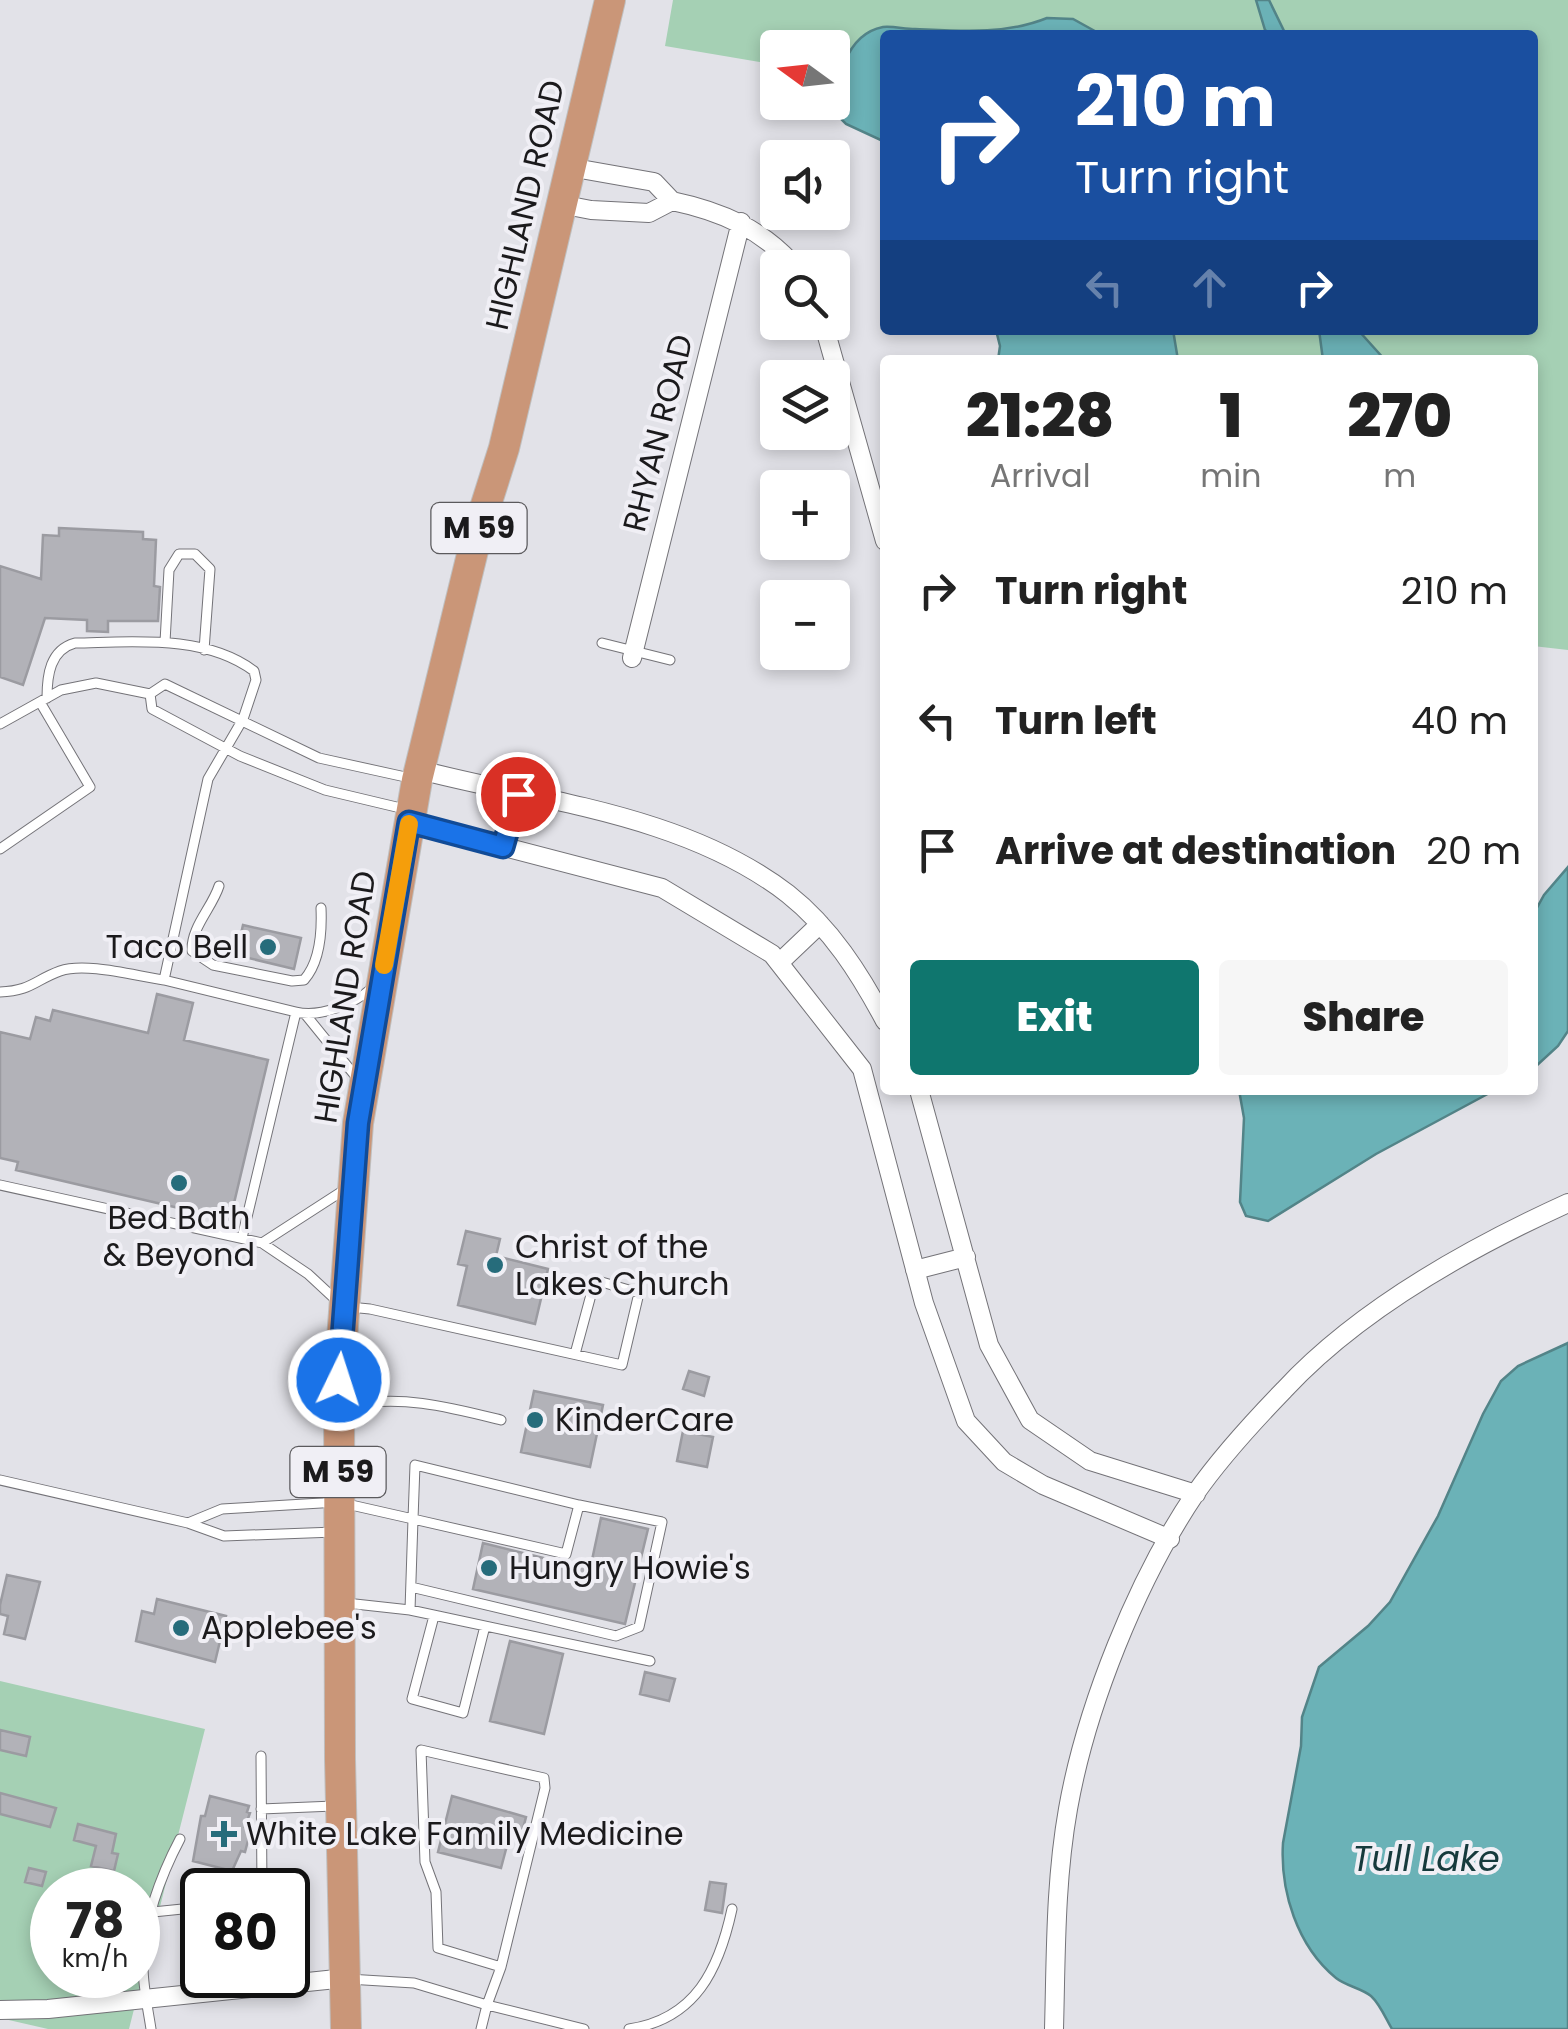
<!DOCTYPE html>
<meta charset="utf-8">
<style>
:root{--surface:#fff;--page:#f6f6f6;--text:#222;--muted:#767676;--accent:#0f766e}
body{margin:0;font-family:Poppins,sans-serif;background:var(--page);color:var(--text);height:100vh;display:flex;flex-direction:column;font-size:38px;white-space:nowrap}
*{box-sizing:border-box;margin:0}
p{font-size:32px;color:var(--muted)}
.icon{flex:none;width:55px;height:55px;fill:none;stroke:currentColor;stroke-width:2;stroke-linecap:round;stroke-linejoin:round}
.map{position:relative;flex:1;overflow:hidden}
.details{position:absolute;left:880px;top:355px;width:658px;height:740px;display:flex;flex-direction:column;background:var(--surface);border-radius:10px;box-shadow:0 5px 15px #0003}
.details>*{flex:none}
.banner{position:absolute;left:880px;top:30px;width:658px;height:305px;border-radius:10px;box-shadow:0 5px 15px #0003;background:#1a4fa0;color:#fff;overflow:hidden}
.needle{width:65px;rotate:285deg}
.buttons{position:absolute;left:760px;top:30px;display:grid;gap:20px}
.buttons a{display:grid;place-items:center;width:90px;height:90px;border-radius:10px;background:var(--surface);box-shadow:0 5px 15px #0003;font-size:50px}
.speed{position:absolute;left:30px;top:1868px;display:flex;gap:20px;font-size:50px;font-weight:700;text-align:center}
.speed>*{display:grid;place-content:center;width:130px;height:130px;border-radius:50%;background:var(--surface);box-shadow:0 5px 15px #0003;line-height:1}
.speed small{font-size:25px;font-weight:400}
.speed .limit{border:5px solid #111;border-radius:15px;background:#fff;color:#111}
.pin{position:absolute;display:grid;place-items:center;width:85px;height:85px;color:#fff;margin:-42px;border:5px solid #fff;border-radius:50%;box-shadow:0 2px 10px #0007}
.me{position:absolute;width:110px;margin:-55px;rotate:4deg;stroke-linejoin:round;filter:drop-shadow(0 0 8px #0008)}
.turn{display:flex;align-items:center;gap:35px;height:210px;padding:0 30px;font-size:45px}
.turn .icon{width:130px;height:130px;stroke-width:2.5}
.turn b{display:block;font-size:70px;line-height:85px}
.lanes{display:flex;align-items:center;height:95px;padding:0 30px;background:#0003;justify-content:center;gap:50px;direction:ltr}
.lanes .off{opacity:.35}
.eta{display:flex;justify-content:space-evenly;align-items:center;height:170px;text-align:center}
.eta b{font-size:60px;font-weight:800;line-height:70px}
.primary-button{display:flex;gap:20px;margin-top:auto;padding:20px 30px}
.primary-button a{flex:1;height:115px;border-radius:10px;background:var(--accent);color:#fff;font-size:40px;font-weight:800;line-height:115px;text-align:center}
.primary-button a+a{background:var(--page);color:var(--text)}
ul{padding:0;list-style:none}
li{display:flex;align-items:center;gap:30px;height:130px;padding:0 30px}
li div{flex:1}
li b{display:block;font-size:38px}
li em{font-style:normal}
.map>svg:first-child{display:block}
.green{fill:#a5d0b4;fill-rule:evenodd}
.water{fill:#6bb2b7;stroke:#538488;stroke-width:2.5}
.building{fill:#b2b2b8;stroke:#9b9ba1;stroke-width:2.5}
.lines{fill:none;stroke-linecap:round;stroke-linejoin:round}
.service-casing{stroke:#747378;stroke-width:11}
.minor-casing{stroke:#747378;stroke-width:20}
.trunk-casing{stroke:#bfbfbf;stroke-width:32}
.service{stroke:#fff;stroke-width:9}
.minor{stroke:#fff;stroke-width:18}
.trunk{stroke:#ca9678;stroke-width:30}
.route-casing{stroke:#114b97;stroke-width:25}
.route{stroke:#1a73e8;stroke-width:18}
.slow{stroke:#f59e0b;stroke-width:18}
.poi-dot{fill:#266c7b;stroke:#f0eff5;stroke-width:4}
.labels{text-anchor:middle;stroke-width:8;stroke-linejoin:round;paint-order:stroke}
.shield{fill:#f0eff5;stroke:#5b5a5d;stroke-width:2.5}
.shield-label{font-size:30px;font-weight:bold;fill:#1b1a1c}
.street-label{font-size:32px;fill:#1b1a1c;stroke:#f0eff5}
.poi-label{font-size:32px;fill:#1b1a1c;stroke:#f0eff5;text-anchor:start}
.water-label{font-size:35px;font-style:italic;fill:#163a3c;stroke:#f0eff5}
</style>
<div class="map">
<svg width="1568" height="2029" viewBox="0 0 1568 2029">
<rect width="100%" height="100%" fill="#e2e2e8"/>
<path class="green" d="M673,0H1568V650L1533,646L1532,360H1145L1140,330H1532V35H885L866,80L833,74L832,48H778L777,65L665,46Z
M0,1681L205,1729L129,2029H48L0,2018ZM52,1890H138V1975H52Z"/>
<path class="water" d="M1256,0H1269L1286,35H1273L1265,30Z
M1047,18L1073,19L1102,35H885V142L846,124L839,117C832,84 846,34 883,27C894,26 904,29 915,29C959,31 1005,35 1047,18Z
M996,330H1173L1178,360H998L1000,346Z
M1319,330H1358L1385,360H1323Z
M1568,867V1031L1558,1046L1533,1069V915L1544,895Z
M1239,1090H1495L1376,1154L1268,1221L1246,1216L1240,1202L1244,1118Z
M1568,1343V2029H1392C1386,2019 1380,2004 1371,1996C1361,1988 1346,1986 1336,1978C1297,1946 1280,1891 1283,1843L1301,1746L1302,1717L1319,1667L1368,1626L1390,1602L1438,1516L1483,1414L1501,1381L1518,1366Z"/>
<path class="building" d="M59,528L143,532V539L156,540L154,586L160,587L158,621H108V632L87,631V620L45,618L23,685L0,677V566L41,579L43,535L59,536Z
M243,925L301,938L294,969L236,955Z
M157,994L193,1003L184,1040L268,1060L230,1220L16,1170L18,1162L0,1158V1032L30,1039L36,1017L50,1021L53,1010L148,1033Z
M466,1231L500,1239L496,1256L548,1269L535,1324L458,1305L467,1266L458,1264Z
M689,1371L709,1377L704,1396L683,1389Z
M534,1391L603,1405L590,1467L521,1452Z
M683,1431L713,1437L707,1467L677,1461Z
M601,1518L648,1529L625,1624L473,1589L483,1543L580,1567L592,1560Z
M7,1575L40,1582L25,1639L4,1634L8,1616L0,1614V1605Z
M157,1599L226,1616L215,1662L136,1641L142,1611L154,1614Z
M510,1641L563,1654L544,1734L490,1721Z
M645,1672L675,1679L669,1701L640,1694Z
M0,1730L30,1737L26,1756L0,1750Z
M0,1793L56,1808L50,1827L0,1814Z
M210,1796L249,1806L247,1812L250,1813L245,1827L251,1829L245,1852L241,1851L232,1871L193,1861L201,1816H205Z
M452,1796L526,1817L520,1840L509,1838L501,1868L438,1852Z
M78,1824L116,1834L112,1853L118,1854L114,1871L91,1866L96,1846L74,1840Z
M29,1868L46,1872L42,1886L25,1882Z
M710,1882L726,1884L722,1913L705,1910Z"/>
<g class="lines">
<g class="service-casing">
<path id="service" d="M165,642L169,570L179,554H195L210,569L204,650
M602,643L670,660
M47,698C47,675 50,650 75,643C132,642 205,634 254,671L256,680L243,719L208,779L164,980L296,1012L242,1238
M0,724L61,690L96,683L150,694
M409,810L325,790L240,756L152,709L150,694L165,684L319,758L410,778
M0,849L90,787L40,702
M219,886C212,908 191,927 192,951L213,965L292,981L304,980C320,962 322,931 321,908
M0,992C31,991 35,980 60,971C86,962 135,976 164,980
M296,1012C320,1018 354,1004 372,988
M305,1014L357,1078
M0,1185L262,1243L308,1274L336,1300
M262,1243L344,1190
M349,1307L370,1309L622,1365L639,1293L595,1280L575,1354
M346,1406C400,1394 449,1407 501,1420
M0,1480L188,1523L224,1536L335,1532
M188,1523L222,1509L338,1502L413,1519L415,1465L579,1505L566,1554L413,1519L410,1610
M411,1587L616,1636L639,1627L662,1522L579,1505
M346,1603L410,1610L650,1661
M434,1616L412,1699L463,1713L485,1626
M261,1756L262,1890
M261,1809L334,1806
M153,1912L202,1907
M348,1979L414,1983L487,2005L501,1967L545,1788L544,1778L421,1750L425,1862L436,1892L438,1948L501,1967
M151,2029C148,2009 143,1987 143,1966C142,1925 161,1875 180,1839
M481,2029L487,2005L584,2029
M629,2029C696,2019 719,1969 732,1909"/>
</g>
<g class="minor-casing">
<path id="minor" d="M672,201C720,211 763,229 796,268
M560,204L591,210L649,213L672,201L654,182L569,167
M823,322L885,541
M632,658L741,222
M420,770C543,802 684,814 788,894C831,928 860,974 885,1021
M409,822L662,888L772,954L862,1069L924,1303L966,1421L1004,1462L1043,1485L1170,1539
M503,847L518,794
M779,963L820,924
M919,1090L989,1345L1030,1420L1090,1461L1196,1494
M915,1270L966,1257
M0,2010L48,2009L346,1978
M1054,2029C1056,1956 1055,1882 1068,1809C1086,1707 1137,1580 1195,1494C1220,1458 1253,1422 1284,1390C1359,1309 1469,1248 1568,1203"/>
</g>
<g class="trunk-casing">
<path id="trunk" d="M346,2029L340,1759L339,1380L358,1123L417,780L478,530L504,448L610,0"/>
</g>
<use href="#service" class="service"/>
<use href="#minor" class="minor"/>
<use href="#trunk" class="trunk"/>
</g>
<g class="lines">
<g class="route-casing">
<path id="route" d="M339,1380L358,1123L409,822L503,847L518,794"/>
</g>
<use href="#route" class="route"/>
<path class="slow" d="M384,965L409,824"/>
</g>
<g class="poi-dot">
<circle cx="268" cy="947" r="10"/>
<circle cx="179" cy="1183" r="10"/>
<circle cx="495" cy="1265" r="10"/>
<circle cx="535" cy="1420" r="10"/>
<circle cx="489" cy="1568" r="10"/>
<circle cx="181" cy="1628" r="10"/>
<path d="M219 1819h10v10h10v10h-10v10h-10v-10h-10v-10h10z"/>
</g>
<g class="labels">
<g class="shield">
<rect x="431.5" y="503" width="95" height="50" rx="8"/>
<rect x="290.5" y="1447" width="95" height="50" rx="8"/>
</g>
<g class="shield-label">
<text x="479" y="538">M 59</text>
<text x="338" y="1482">M 59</text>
</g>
<g class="street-label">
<text transform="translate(525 205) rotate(-77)" y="11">HIGHLAND ROAD</text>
<text transform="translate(658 433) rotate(-76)" y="11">RHYAN ROAD</text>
<text transform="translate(345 997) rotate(-81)" y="11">HIGHLAND ROAD</text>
</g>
<g class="poi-label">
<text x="248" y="958" text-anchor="end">Taco Bell</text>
<text x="179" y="1229" text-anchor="middle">Bed Bath<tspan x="179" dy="37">&amp; Beyond</tspan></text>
<text x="515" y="1258">Christ of the<tspan x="515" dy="37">Lakes Church</tspan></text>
<text x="555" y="1431">KinderCare</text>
<text x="509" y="1579">Hungry Howie's</text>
<text x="201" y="1639">Applebee's</text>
<text x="246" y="1845">White Lake Family Medicine</text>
</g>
<g class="water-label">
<text x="1426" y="1871">Tull Lake</text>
</g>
</g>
</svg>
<div class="buttons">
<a><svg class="needle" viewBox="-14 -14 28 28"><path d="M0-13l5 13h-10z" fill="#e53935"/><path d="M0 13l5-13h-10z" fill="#767676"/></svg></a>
<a><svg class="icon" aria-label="sound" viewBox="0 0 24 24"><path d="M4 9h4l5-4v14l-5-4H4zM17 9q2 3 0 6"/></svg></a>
<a><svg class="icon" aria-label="search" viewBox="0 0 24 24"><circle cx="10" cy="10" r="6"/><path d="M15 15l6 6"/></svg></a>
<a><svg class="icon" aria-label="layers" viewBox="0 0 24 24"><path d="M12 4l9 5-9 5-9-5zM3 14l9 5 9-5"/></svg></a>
<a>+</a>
<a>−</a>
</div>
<div class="speed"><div>78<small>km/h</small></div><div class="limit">80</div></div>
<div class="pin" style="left:518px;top:794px;background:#d93025"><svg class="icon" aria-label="arrive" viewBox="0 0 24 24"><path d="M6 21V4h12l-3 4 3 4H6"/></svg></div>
<svg class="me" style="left:339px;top:1380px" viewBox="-20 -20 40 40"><circle r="17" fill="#1a73e8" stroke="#fff" stroke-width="3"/><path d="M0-11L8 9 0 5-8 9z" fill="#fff"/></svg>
<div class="banner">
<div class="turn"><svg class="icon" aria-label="right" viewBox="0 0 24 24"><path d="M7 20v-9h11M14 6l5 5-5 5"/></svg><div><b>210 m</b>Turn right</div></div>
<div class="lanes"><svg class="icon off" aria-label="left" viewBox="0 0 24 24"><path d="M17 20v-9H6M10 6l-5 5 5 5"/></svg><svg class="icon off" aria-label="ahead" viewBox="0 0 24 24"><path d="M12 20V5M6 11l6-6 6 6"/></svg><svg class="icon" aria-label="right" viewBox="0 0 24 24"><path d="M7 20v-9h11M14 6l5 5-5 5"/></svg></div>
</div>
<section class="details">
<div class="eta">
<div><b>21:28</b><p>Arrival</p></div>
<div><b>1</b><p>min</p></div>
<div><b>270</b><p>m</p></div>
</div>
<ul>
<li><svg class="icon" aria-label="right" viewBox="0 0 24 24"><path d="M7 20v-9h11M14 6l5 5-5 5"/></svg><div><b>Turn right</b></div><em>210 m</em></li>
<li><svg class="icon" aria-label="left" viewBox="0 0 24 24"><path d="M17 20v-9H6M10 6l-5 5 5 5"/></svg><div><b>Turn left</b></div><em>40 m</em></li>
<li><svg class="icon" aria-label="arrive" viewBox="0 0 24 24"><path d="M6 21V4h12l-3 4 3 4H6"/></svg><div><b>Arrive at destination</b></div><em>20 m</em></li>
</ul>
<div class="primary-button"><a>Exit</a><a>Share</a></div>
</section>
</div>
